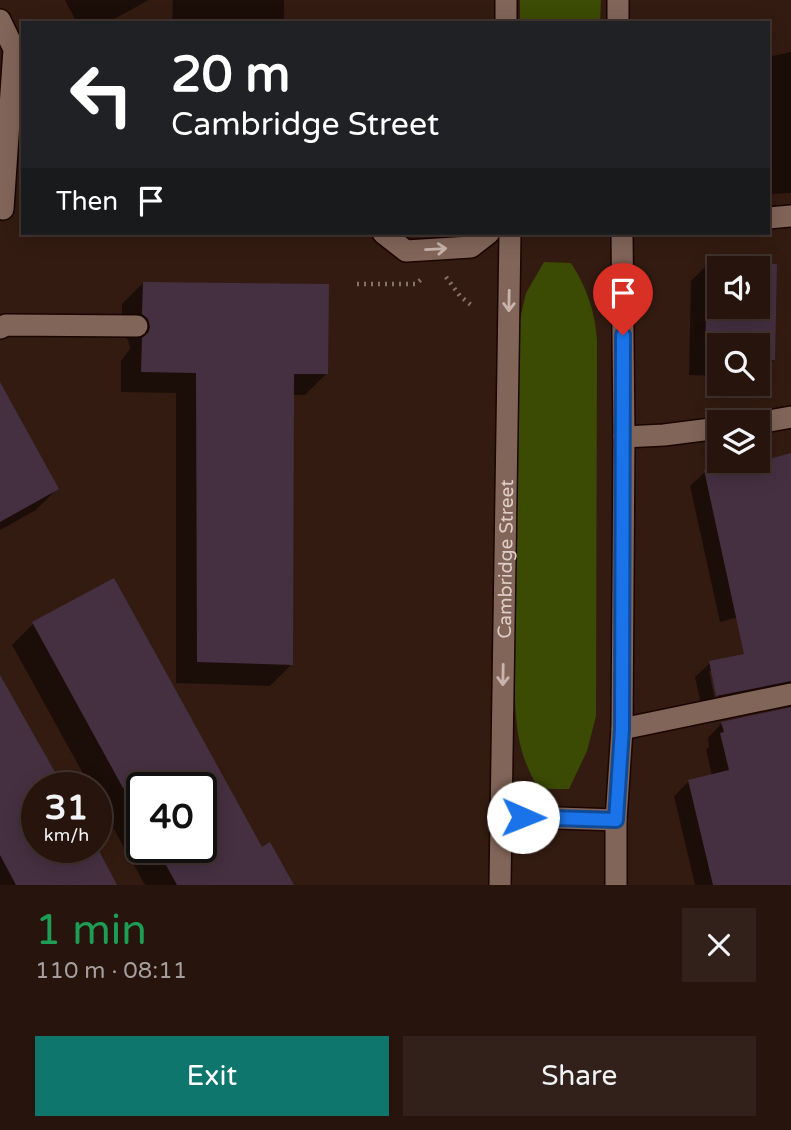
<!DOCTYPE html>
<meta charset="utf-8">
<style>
:root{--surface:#26140d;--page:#32211b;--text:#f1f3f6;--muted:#a49e9d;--line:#42332e;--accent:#0f766e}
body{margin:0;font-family:"Varela Round",sans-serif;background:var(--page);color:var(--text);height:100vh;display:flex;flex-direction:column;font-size:26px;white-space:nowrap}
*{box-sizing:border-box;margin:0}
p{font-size:23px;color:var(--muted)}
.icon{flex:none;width:38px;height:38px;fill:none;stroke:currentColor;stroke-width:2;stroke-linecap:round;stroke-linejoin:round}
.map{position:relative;height:885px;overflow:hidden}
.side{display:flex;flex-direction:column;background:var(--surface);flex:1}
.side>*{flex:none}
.guide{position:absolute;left:21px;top:21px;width:749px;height:214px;border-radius:0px;box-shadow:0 4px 18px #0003,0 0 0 2px var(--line);background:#202124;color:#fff;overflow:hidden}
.tools{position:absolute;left:707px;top:256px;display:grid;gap:14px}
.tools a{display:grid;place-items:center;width:63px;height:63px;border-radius:0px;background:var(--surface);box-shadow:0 4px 18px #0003,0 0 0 2px var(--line);font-size:35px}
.speed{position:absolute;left:21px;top:772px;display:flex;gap:14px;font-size:35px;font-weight:700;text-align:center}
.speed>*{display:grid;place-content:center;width:91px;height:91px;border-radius:50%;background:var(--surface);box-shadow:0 4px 18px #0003,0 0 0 2px var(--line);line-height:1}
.speed small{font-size:18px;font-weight:400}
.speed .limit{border:4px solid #111;border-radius:10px;background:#fff;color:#111}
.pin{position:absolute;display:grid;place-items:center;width:60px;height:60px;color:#fff;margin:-72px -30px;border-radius:50% 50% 50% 0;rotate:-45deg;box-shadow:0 0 7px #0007}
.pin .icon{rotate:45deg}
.me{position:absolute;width:77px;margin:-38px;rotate:91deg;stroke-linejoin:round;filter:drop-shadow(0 0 5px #0008)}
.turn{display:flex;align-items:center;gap:24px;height:147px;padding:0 35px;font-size:32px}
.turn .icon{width:91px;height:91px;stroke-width:2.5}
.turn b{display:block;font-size:49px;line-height:60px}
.then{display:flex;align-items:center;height:66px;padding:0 35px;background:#0003;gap:14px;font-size:26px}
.round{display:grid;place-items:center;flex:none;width:74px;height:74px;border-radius:0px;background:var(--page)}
.headline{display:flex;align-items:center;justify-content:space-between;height:119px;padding:0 35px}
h1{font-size:42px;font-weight:600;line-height:52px;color:#1e9e55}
.button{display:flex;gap:14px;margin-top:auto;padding:14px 35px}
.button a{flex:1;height:80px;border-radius:0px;background:var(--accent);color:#fff;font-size:28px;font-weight:600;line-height:80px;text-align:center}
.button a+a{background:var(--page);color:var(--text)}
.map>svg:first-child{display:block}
.green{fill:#3b4b03}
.shadow{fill:#0007;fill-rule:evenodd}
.building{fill:#453042;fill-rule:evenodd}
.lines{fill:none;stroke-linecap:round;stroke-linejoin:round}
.minor-casing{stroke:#1a0500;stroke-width:24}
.path{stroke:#877269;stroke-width:4.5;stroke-dasharray:2 5;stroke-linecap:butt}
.minor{stroke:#826559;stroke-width:21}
.oneway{stroke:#c8b4ac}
.route-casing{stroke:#114b97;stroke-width:18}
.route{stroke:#1a73e8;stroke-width:12}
.labels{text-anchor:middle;stroke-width:6;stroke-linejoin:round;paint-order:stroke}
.street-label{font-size:19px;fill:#dfcec7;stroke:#291208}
</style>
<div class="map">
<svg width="791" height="885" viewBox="0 0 791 885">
<rect width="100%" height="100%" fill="#331b11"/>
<path class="green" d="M520,0H601L600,23H520Z
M544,262L571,263C587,288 595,311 597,340L596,716L587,751L569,789H539C516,752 516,722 514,680L518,328L526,293Z"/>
<path class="shadow" d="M65,0H149L107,23H77Z
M173,0H284V23H172Z
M791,52V193L773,194L768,199V57Z
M708,264L776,265L774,360L758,375V345H719V376L689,375L691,281ZM719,268H758V306H719Z
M143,283L326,374L305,395H292L291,665L270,686L176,683V393L121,392V361L130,349L128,340L122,335V304Z
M0,416L57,489L36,510L0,530Z
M791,455V603L720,622L690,486L705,472L746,467Z
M113,580L261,850L292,885H145L96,797V788H91L12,645L33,624ZM142,788H201V847H142Z
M791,646V885H695L674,796L688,782L712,776L706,749L709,747L708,738L722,723L790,707L786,699L702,710L695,677L710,663ZM709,671H713L719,704L716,705Z
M0,677L37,788V847H94L115,885H0Z"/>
<path class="building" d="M707,262L777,264L775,360H758V345H719V360L705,359ZM719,268H758V306H719Z
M143,282L329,284L328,374H294L293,665L197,662L196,373L141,372L142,338L148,333L150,327L148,319L142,314Z
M0,382L59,489L0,522Z
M791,453V681L716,696L709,661L744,654L704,470L746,461L747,465Z
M114,578L262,847L270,842L294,885H177L156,847H201V788H123L32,622Z
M0,675L64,788H37V847H97L117,885H16L0,855Z
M791,707V885H713L688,780L729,770L720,733L724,732L721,722Z"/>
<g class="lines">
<g class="minor-casing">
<g id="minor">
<path d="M506,0V23"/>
<path d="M618,0V23"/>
<path d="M0,20L14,49L3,209"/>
<path d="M768,218L791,216"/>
<path d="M383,233L406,251L471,247L489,233"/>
<path d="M0,328L6,325L137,326"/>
<path d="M758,423L791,417"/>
<path d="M624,437L664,435L719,428"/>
<path d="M622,729L791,694"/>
<path d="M500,816L616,820"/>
<path id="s1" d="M500,885L510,233"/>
<path d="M616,885V820L622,729L624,437L622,233"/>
</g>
</g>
<path class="path" d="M446,277L460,296L471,305
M357,284H416L424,277"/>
<use href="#minor" class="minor"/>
</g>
<defs><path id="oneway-shaft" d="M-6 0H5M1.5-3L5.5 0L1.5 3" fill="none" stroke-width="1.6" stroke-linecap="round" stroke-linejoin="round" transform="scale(1.75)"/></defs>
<g class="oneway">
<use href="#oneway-shaft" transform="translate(436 249) rotate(-3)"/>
<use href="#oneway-shaft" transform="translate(509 301) rotate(91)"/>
<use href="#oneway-shaft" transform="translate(503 675) rotate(91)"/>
</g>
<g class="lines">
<g class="route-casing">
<path id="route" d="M523,817L616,820L622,729L623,335"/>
</g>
<use href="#route" class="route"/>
</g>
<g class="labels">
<g class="street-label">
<text dy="7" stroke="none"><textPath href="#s1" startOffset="326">Cambridge Street</textPath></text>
</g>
</g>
</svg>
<div class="tools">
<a><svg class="icon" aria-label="sound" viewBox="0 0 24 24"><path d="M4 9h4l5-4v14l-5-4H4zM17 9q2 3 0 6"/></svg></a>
<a><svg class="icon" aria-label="search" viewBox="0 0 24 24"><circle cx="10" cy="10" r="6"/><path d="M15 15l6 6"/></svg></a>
<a><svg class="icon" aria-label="layers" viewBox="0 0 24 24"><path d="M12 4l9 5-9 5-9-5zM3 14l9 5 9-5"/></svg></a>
</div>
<div class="speed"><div>31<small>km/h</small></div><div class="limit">40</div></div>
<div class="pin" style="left:623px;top:335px;background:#d93025"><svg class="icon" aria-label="arrive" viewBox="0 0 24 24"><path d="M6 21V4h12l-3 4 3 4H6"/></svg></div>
<svg class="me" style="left:523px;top:817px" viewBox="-20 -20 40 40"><circle r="19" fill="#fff"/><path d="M0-13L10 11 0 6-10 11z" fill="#1a73e8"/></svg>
<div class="guide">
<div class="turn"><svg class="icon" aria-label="left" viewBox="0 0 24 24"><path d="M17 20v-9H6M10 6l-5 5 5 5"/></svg><div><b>20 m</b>Cambridge Street</div></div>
<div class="then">Then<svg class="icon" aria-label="arrive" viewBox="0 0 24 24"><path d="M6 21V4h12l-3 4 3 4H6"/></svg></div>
</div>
</div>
<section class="side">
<div class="headline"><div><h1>1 min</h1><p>110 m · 08:11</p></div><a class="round"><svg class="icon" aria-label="close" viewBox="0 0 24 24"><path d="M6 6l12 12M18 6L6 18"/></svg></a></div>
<div class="button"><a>Exit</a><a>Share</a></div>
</section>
